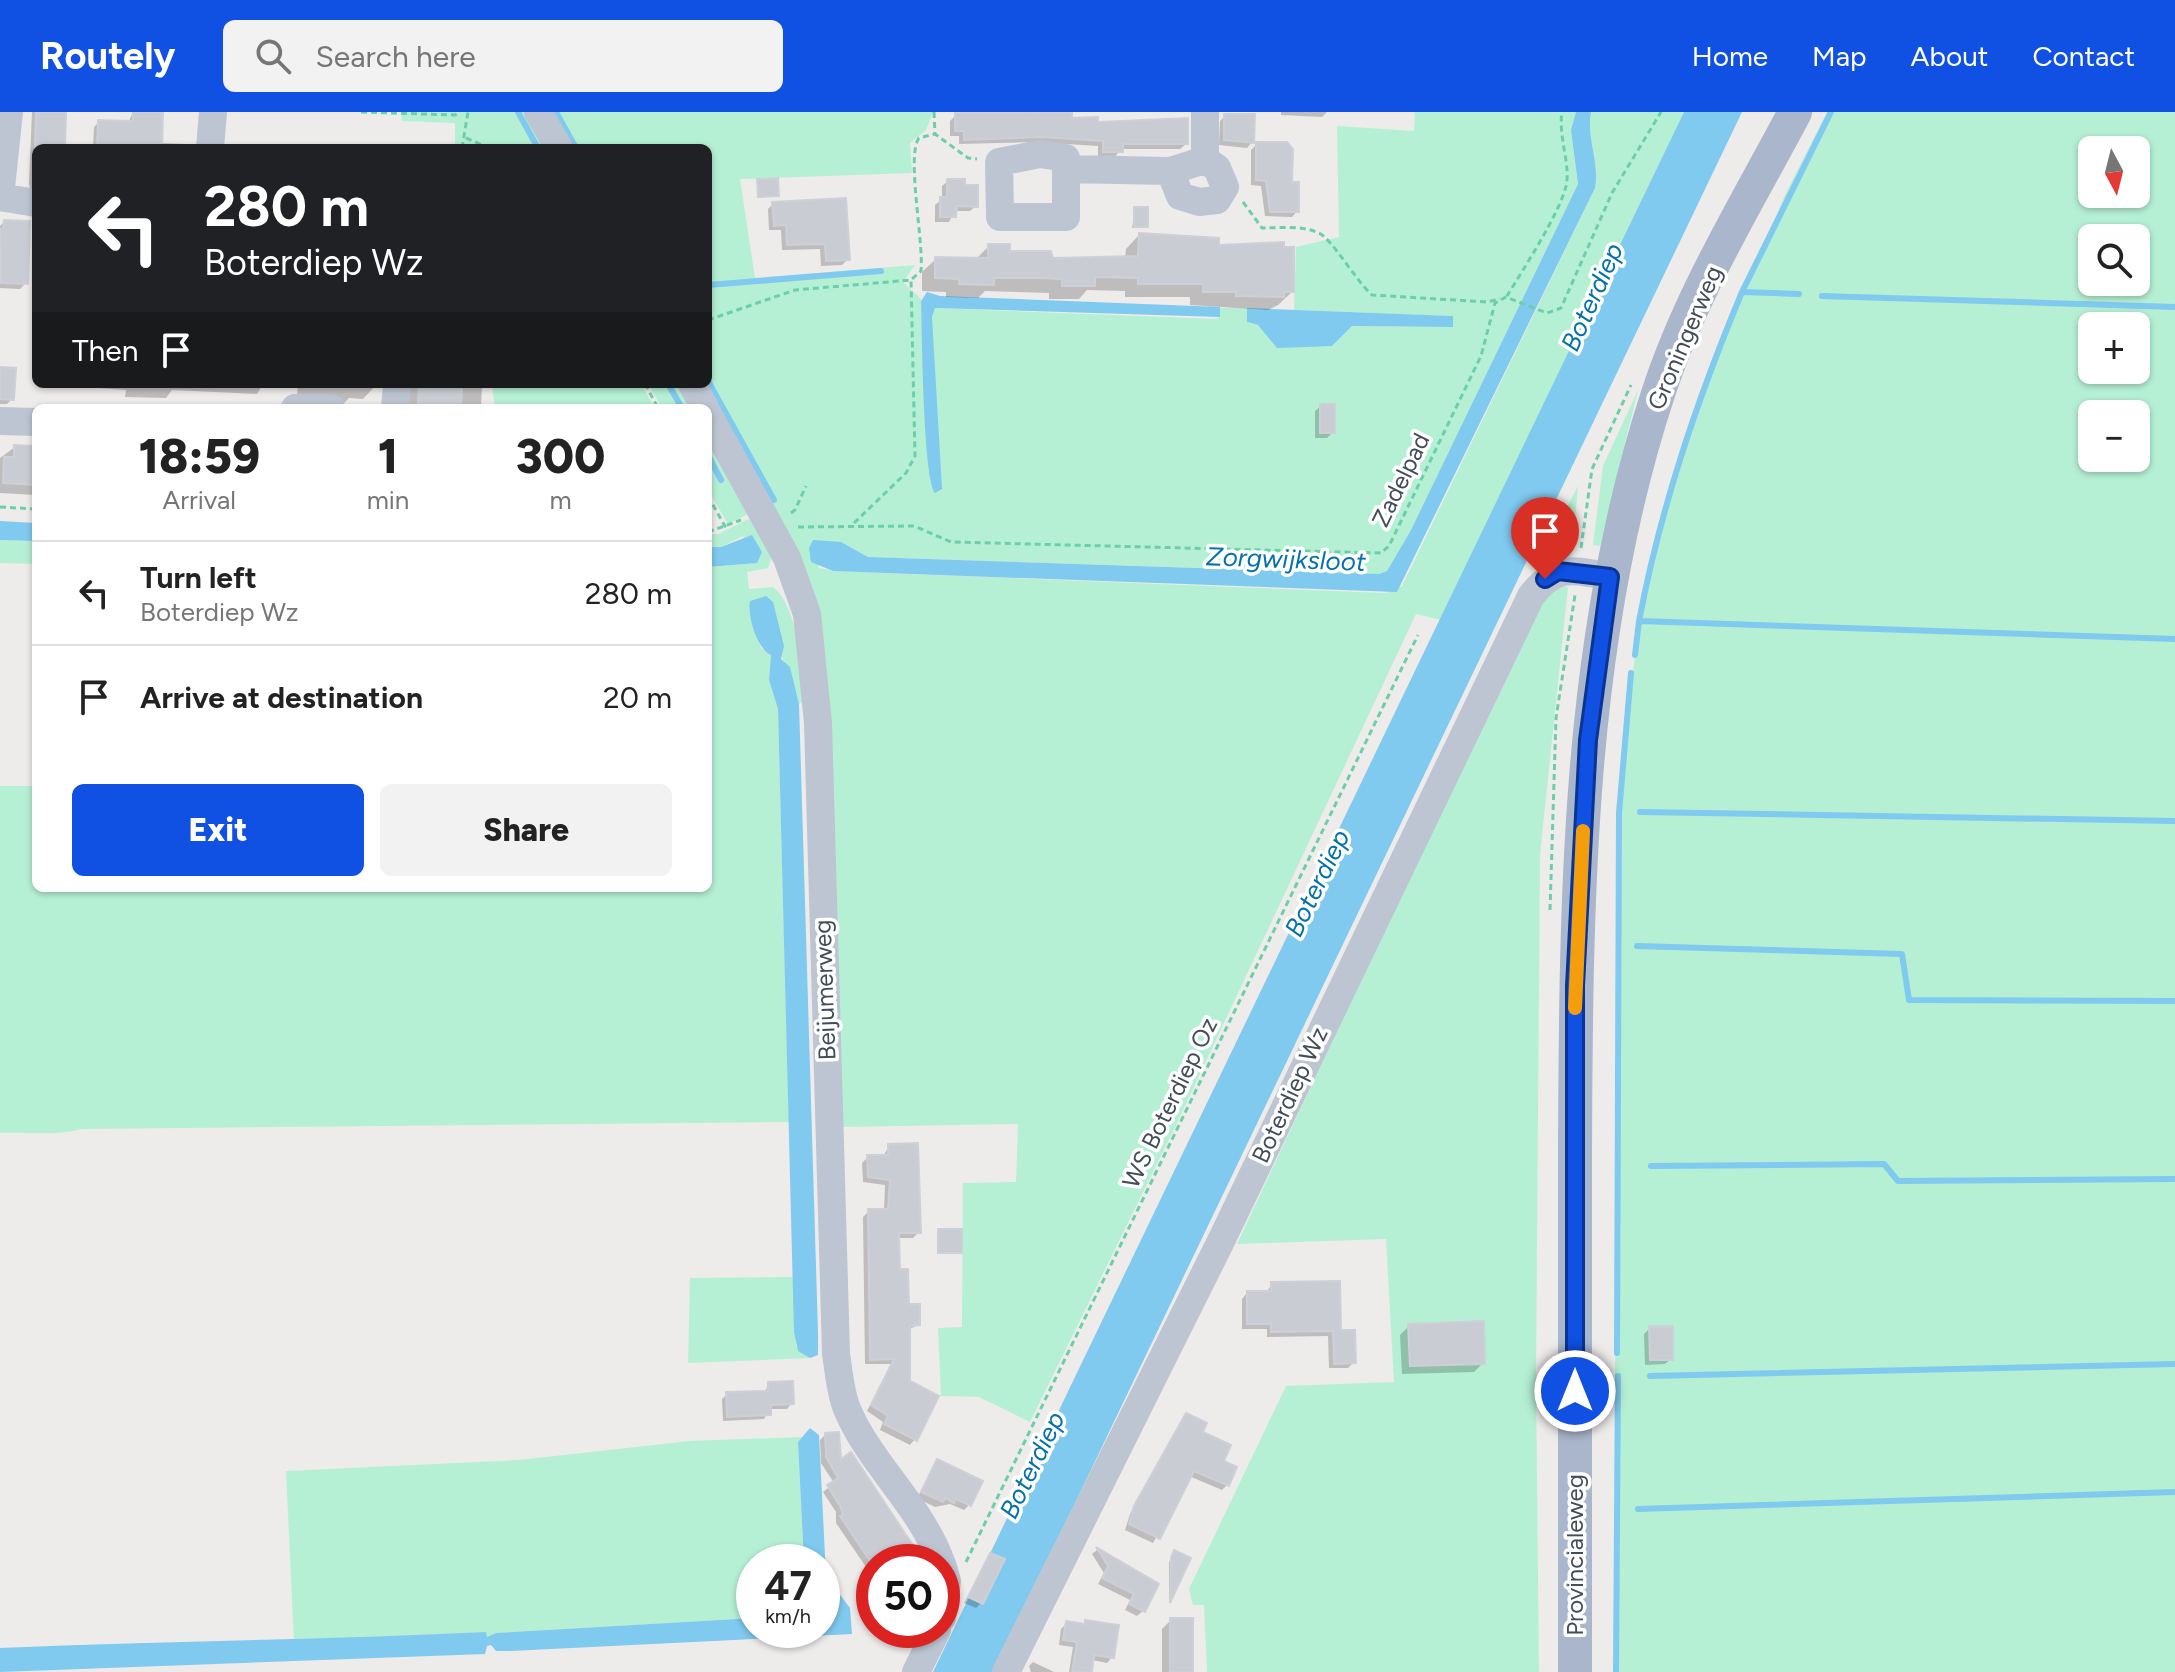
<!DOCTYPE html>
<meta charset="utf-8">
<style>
:root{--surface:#fff;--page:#f2f2f2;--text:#222;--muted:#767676;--line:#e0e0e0;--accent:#1050e3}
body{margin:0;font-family:Figtree,sans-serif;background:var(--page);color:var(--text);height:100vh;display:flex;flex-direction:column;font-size:30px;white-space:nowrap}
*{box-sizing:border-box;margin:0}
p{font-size:26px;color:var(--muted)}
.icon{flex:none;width:44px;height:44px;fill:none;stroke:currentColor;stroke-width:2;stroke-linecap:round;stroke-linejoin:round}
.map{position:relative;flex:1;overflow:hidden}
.side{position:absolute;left:32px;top:292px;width:680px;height:488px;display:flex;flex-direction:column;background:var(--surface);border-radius:12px;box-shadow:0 2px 6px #0004}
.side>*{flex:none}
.top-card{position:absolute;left:32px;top:32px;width:680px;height:244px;border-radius:12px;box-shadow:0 2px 6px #0004;background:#202124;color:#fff;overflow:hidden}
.needle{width:52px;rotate:173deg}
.controls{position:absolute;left:2078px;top:24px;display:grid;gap:16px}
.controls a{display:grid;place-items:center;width:72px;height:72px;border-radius:12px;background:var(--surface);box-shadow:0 2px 6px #0004;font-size:40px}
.speed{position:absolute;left:736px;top:1432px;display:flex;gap:16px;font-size:40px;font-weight:700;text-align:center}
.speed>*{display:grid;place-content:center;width:104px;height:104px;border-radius:50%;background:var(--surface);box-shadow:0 2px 6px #0004;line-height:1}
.speed small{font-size:20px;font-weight:400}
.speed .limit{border:12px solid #d22;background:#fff;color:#111}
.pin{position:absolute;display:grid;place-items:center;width:68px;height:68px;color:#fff;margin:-82px -34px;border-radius:50% 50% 50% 0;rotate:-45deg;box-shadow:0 0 8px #0007}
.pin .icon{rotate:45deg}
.me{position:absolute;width:88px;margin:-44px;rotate:0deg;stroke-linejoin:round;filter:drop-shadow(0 0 6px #0008)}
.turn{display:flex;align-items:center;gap:28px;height:168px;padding:0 40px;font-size:36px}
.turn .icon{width:104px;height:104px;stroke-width:2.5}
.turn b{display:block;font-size:56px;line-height:68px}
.then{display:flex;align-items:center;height:76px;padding:0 40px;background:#0003;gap:16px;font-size:30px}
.eta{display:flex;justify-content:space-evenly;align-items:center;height:136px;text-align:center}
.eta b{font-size:48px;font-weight:800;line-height:56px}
.button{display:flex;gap:16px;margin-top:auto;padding:16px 40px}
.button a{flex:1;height:92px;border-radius:12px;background:var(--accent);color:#fff;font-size:32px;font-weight:800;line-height:92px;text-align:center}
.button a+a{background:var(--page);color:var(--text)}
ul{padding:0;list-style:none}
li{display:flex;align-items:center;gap:24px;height:104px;padding:0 40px;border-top:2px solid var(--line)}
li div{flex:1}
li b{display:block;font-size:30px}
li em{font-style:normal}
header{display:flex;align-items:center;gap:48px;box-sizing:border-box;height:112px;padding:0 40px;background:var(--accent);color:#fff}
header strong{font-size:38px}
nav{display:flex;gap:44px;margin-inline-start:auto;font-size:28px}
.search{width:560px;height:72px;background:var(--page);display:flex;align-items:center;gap:20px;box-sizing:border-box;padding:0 28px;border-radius:12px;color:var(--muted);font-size:30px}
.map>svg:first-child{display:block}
.green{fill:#b5f0d4;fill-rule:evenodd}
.water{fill:#80c9ef}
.shadow{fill:#0003}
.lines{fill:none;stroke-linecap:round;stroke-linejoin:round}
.stream{stroke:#80c9ef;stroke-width:6}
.building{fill:#caccd4;stroke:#ced0d7;stroke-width:2}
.path{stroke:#6ccfab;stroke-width:3;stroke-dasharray:6 4;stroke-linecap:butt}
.minor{stroke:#bdc5d2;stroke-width:28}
.major{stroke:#a9b6cc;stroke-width:34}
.route-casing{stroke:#0a3494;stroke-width:20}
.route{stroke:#1050e3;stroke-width:14}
.slow{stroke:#f59e0b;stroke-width:14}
.labels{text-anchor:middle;stroke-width:7;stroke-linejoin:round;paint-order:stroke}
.street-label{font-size:24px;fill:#434c59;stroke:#fff}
.water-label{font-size:26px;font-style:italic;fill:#0571aa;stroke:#fff}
</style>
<header>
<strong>Routely</strong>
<div class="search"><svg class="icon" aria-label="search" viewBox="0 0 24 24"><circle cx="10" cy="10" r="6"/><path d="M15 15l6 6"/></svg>Search here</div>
<nav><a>Home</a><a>Map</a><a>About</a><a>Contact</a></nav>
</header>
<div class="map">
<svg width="2175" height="1560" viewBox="0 0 2175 1560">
<rect width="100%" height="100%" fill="#eeebeb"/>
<path class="green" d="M401,0H527L547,36H455V11L402,9Z
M550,0H933L926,18L910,31L912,61L740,67L755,166L915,153L903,170L921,187L931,373L932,205L935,196L1215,207L1220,205V196H1247V210L1332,234L1352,214L1452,215L1453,204L1294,198L1296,135L1339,125L1337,14L1414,19L1415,0H1576L1571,18L1578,72L1411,418L1387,459L1379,462L868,445L845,432L813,430L819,456L834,459L1386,481L1402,474L1595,76C1600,51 1586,26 1591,0H1684L1441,508L1416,502L1177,1011L1030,1310L979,1285L941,1284L938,1216L962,1215L963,1071L1016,1070L1018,1012L840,1015L822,533L700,272H708V36H569Z
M1827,0H2175V1560H1614L1617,701L1639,509L1657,417L1693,303L1785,83ZM2092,38H2136V82H2092ZM2092,126H2136V170H2092ZM2092,214H2136V258H2092ZM2092,302H2136V346H2092Z
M492,272H641L655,296H495Z
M648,272H681L695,296H662Z
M1638,278L1600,434L1593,433L1603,354Z
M708,319L750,401L728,412L708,378Z
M1578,374L1572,444L1534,458Z
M753,405L773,441L768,456L747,460L749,477L773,475C798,494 802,558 805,588L799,592C796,573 780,553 782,537L749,497L761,536L771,543L769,568L778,597L789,1010L82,1017C55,1024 28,1020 0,1021V674H36V776H708V455L757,451L743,424L721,435H708V422H718Z
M0,428L36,429V452L0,451Z
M1556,473L1568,475L1540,743L1536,1266L1539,1560H1207L1204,1493H1193L1189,1477L1286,1274L1394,1270L1386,1127L1237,1132L1539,488Z
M793,1165L796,1234L810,1246L688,1251L690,1166Z
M802,1325L798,1330L804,1450H754V1506L497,1521L486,1525L485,1520L294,1530L286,1359L519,1348L690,1329Z"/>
<path class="water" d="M1576,0H1591C1586,26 1600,50 1595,76L1397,480L833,459L811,450L809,436L813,428L841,430L868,445L1379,462L1387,459L1411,418L1578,72L1571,18Z
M1684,0H1742L994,1560H933Z
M927,180L940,184L1220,195V205L935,196L932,205L942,377L935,381C923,367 922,218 921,189Z
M1247,196L1453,204V215L1352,214L1332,234L1277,236L1258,213L1247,210Z
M0,409L36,411V429L0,428Z
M752,423L762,440L757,451L708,455V435H721Z
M766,484L773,490L784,534L781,547L790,555L799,592L818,1221V1243L810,1246L798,1239L794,1220L778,597L769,568L771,543C758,538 747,505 750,489Z
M810,1316L819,1323L826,1464L850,1496L852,1522L511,1539H496L491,1533L487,1534L485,1542L0,1560V1536C162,1529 324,1528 486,1520L487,1525L496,1521L754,1506V1518H822V1450H804L798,1330Z"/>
<path class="shadow" d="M32,0H54L63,36H36V79H31L29,72Z
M133,0H161L160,31L186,32V36H93L94,15L99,10L128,11Z
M1281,0H1327L1322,5L1281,3Z
M956,3L1070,8L1186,32L1180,37H1121L1115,45L1098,44V34L1035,30L959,32V24H950V9Z
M1225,4L1252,30L1247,36L1219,33L1220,9Z
M1257,32L1290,72L1297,99L1292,105L1265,104L1261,74L1251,73V38Z
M305,34L354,36H303Z
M758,69L777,83L757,86Z
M948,69L963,75L976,94L970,99H955L949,110H935V93L942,87V74Z
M773,92L848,147L842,153L821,154L820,137L782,138L781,118H769L768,97Z
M1135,97L1146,114L1144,116H1132Z
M4,110L26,171L20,177L0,176V114Z
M1139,123L1216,135L1292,180L1278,193L1268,198L1190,193V185H1125V179L1087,178L1079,187H1049V181L985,179L978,186L946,185V180L922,179V160L936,147H976L989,134L1051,148L1125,146L1126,137Z
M0,210V257L12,287L7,292H0Z
M43,272H263L257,282L172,278L166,286L125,285L126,278Z
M298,272H377L363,287L349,286L339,296L297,284Z
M394,272L482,274L481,296H399Z
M1321,294L1333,320L1327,326H1315V299Z
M15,335L36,336V383L0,381V346Z
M889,1034L919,1120L913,1126H898V1159L907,1194L918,1213L908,1218V1271L915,1327L910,1333L880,1318L883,1310L867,1299L891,1252H865L863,1105L869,1099H884L885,1073L863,1070L862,1051L868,1045H883Z
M939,1119L960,1140L958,1142H937Z
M1272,1172L1339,1220L1354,1250L1348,1256H1329L1328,1224L1267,1225V1217H1242V1187L1247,1181H1266Z
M1409,1214L1483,1251L1474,1260L1402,1262L1400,1223Z
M1650,1216L1671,1247L1665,1252L1645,1253L1644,1222Z
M769,1272L792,1291L787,1297H769L764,1307L723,1309L722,1287L727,1282L764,1281Z
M1186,1303L1221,1350L1227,1373L1222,1378L1189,1364L1153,1431L1125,1418L1130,1402Z
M825,1323L839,1350L915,1441L904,1450H880V1447L866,1455L836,1411V1400L823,1380L834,1371L821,1351L820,1328Z
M937,1350L969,1393L964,1398L950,1392L935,1395L917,1386Z
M1097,1438L1130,1455L1128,1459L1143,1499L1137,1504L1125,1498L1130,1488L1098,1472L1104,1461L1092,1442Z
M990,1443L981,1491L976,1496L964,1491Z
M1173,1443L1188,1447L1169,1489V1450Z
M1171,1508L1191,1560H1162V1517Z
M1086,1510L1112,1545L1107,1551L1092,1548L1090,1560H1069L1073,1535L1059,1533L1061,1517L1067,1511L1082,1514Z
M1033,1550L1054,1560H1031L1029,1554Z"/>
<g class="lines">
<path class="stream" d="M518,0L538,36
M556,0L576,36
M708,173L881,159
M1742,180L1831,0
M1822,184L2175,195
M708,269L774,388
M668,272L682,296
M708,343L721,368
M1639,509C1661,394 1697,288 1742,180L1799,182
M1635,543L1639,509L2175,527
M1640,700L2175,709
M1637,834L1902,842L1909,888L2175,889
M1651,1054L1884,1052L1898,1069L2175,1067
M1617,1241L1619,701L1631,561
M1650,1264L2175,1252
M1638,1397L2175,1380
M1616,1560L1618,1264"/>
</g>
<path class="building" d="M36,0H66L65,36H35Z
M133,0H163L162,36H97L98,8L133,9Z
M1072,0V6L1098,5V10L1188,6V32H1123V40H1103V29L1042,25L964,28V19H955V1Z
M1224,2H1255L1254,31L1224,28Z
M1256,30H1287L1293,37L1292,70H1299V100H1270L1266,69L1256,68Z
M778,66L779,84L758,85L757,67Z
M947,67H965V73H978V95L957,94L956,105H940V85H947Z
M846,86L850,148L826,149L825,132L787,133L786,113L774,114L772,90Z
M1134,95H1148V115H1134Z
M4,108L30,109L28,172L1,171L0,117H3Z
M1139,121L1219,126V133L1284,130V135H1294V180H1284V185L1236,184V180H1203V172H1138V166L1095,165V174H1062V167L1038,166H994V173L959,172V167L935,166V145L988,146V132H1010V139H1051L1053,146L1138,144Z
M0,255L16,256L14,288L0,287Z
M419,272H462L461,296L418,293Z
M1320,292H1335V321H1320Z
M14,333L36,334V373L3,371L4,345H14Z
M918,1031L921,1121H899L900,1157H908L909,1192H920V1213L910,1214V1269L939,1284L917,1329L884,1312L888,1304L871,1293L894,1247L870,1248L868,1097H888L890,1068L868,1065L867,1043H888V1032Z
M938,1117H962V1141H938Z
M1340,1169L1341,1218H1355L1356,1251L1334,1252L1333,1219L1271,1220V1212H1247V1179H1271V1170Z
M1484,1209L1485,1252L1410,1254L1408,1212Z
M1649,1214H1673V1248H1650Z
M793,1269L794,1292L771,1293V1303L727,1305L726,1280L768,1279V1270Z
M1186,1301L1207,1311L1203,1320L1231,1333L1224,1349L1237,1355L1229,1374L1194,1359L1160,1427L1129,1412L1134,1394Z
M839,1320L841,1347L851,1340L918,1441L904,1450H892L887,1442L872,1452L840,1404L843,1403L840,1394L827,1373L838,1366L826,1345L825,1321Z
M937,1347L983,1369L971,1394L956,1387L954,1391L945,1386L943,1390L921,1380Z
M1096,1435L1159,1472L1145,1500L1129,1492L1134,1482L1102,1466L1108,1454Z
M1174,1438L1191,1446L1170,1491L1171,1446Z
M990,1441L1005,1447L983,1492L968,1485Z
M1170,1506H1193V1560H1170Z
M1085,1508L1119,1513L1114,1546L1094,1543L1092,1560H1072L1077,1530L1063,1528L1066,1509L1085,1512Z"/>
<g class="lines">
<path class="path" d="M361,0L455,3L460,0
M934,0L935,22L968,46L977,47
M466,26L489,36
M462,36L468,0
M1243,90L1262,116C1280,116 1301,113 1319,121C1332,127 1356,169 1372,183L1487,190L1500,187
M1507,184C1522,159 1560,101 1566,74C1571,53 1558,25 1562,0
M708,208L795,178L911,168L921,159C924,130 906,43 919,26L935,22
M645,272L658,296
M708,384L726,416
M0,395L36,397
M791,401L795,398L806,374
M854,411L906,361L915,344L911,168
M798,415L914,414L951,430L1381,441L1389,434L1481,244L1495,191L1506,185L1547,201L1561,196L1612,81L1661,0
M708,420L741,408
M1581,436L1592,357L1631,273
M1550,798L1556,606L1575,483
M966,1450L1418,523"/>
<path class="minor" d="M9,0L0,85L36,91
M538,0L559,36
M210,36L213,0
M1040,42L1066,46V105H1000L999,50Z
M1066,57L1170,59L1205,48V0
M1170,59L1180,84L1199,90L1217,88L1225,75L1217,56L1205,48
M692,272L705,296
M295,296H331
M395,296L397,272
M708,302L787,446L807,502L818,611L836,1242C839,1260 840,1280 847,1297C870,1352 921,1394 941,1450
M0,309L36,310
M942,1452L947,1469L942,1506
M916,1560L937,1518
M1006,1560L1221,1129L1531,484C1557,451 1573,458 1610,465"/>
<path class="major" d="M1575,1560C1575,1388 1575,1217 1575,1045C1576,790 1577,527 1658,282C1690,183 1747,91 1795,0"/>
</g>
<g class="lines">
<g class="route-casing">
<path id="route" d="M1545,467L1558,459L1610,465L1588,628L1575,874V1279"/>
</g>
<use href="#route" class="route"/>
<path class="slow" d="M1575,896L1583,719"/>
</g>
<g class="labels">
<g class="street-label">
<text transform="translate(1685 226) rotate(-67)" y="8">Groningerweg</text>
<text transform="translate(1401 368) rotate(-64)" y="8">Zadelpad</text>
<text transform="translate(825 878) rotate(-92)" y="8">Beijumerweg</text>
<text transform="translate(1290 983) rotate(-65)" y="8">Boterdiep Wz</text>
<text transform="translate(1170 991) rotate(-64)" y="8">WS Boterdiep Oz</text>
<text transform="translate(1575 1443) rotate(-90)" y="8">Provincialeweg</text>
</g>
<g class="water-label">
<text transform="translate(1592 185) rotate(-66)" y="9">Boterdiep</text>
<text transform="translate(1286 447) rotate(2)" y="9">Zorgwijksloot</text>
<text transform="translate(1317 771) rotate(-64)" y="9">Boterdiep</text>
<text transform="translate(1032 1353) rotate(-64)" y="9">Boterdiep</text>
</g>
</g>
</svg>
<div class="controls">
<a><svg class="needle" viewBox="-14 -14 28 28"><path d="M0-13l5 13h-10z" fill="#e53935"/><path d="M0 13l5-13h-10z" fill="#767676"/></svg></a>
<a><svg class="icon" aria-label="search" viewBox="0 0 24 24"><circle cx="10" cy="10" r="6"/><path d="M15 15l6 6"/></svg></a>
<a>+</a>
<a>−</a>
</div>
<div class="speed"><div>47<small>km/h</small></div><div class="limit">50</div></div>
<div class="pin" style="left:1545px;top:467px;background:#d93025"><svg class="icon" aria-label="arrive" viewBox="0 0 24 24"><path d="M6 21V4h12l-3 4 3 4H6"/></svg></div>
<svg class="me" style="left:1575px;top:1279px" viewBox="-20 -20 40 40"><circle r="17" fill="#1050e3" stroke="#fff" stroke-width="3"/><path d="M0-11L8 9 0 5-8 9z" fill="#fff"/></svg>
<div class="top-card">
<div class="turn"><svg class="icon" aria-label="left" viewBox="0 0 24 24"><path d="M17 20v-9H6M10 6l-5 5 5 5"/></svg><div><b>280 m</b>Boterdiep Wz</div></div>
<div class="then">Then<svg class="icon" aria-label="arrive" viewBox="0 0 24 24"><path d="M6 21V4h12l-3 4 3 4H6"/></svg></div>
</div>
<section class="side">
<div class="eta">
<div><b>18:59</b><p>Arrival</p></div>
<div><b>1</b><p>min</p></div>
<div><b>300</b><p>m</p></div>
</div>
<ul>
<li><svg class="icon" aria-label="left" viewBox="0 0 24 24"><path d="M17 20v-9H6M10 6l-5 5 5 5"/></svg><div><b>Turn left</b><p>Boterdiep Wz</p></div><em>280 m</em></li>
<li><svg class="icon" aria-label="arrive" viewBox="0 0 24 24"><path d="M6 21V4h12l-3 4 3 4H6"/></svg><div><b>Arrive at destination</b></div><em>20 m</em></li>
</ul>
<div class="button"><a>Exit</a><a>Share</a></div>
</section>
</div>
